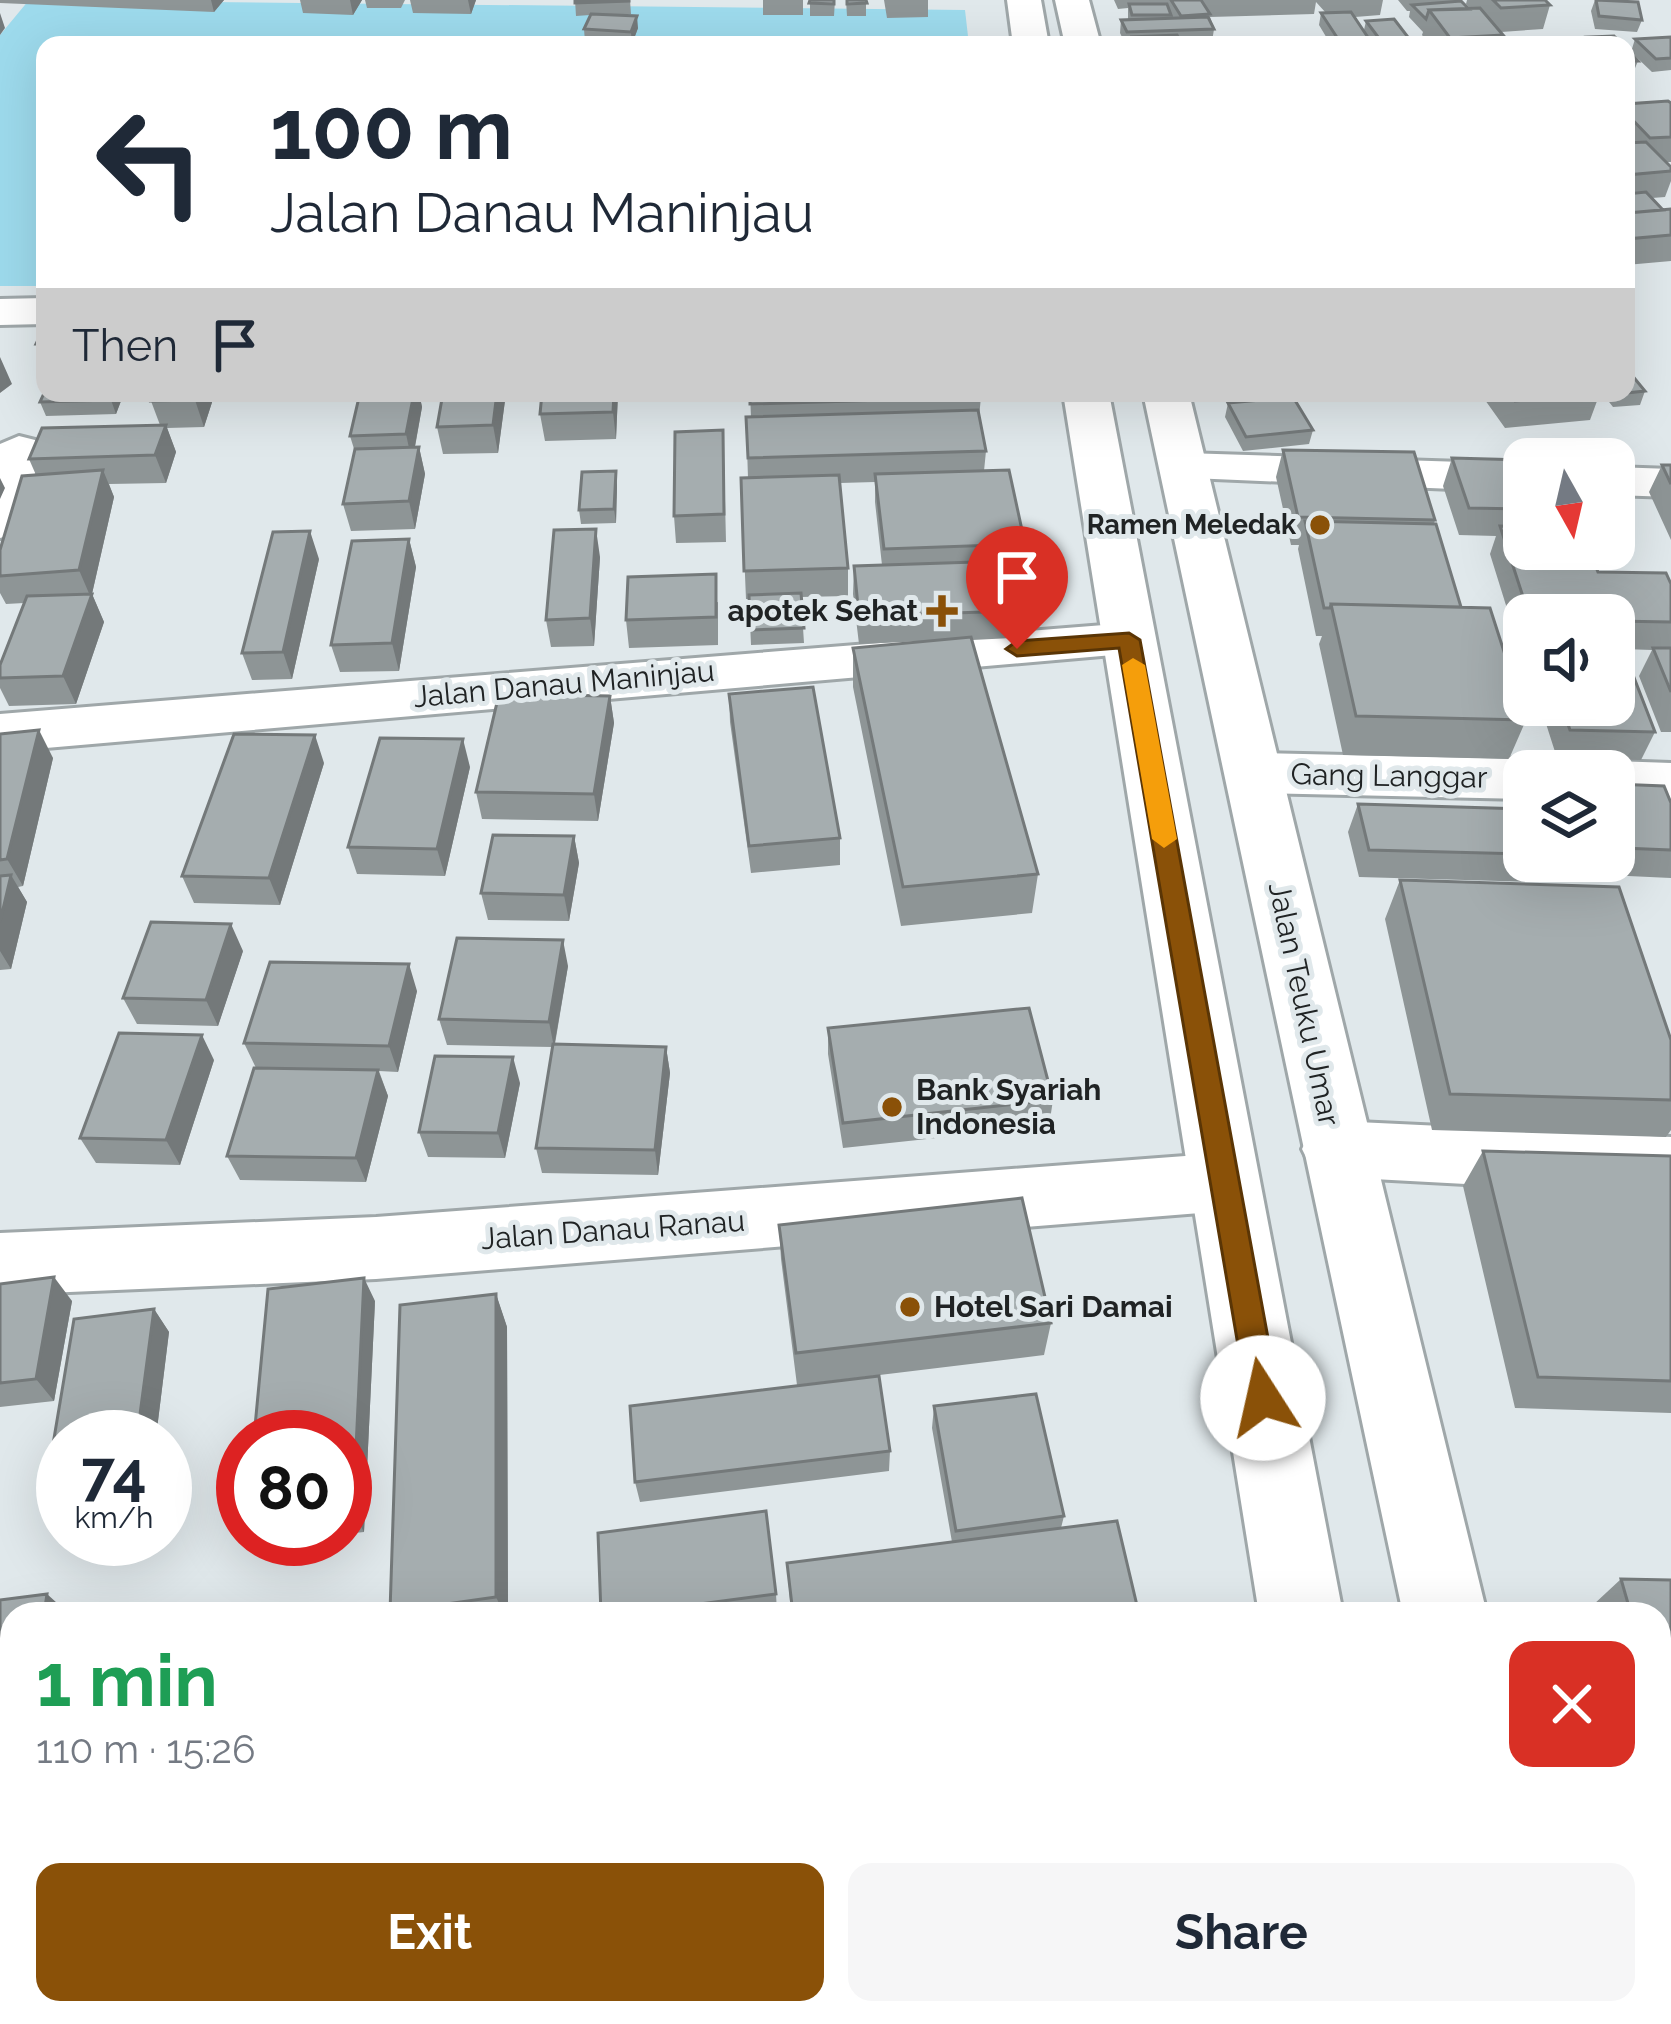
<!DOCTYPE html>
<meta charset="utf-8">
<style>
:root{--surface:#fff;--page:#f6f6f7;--text:#1f2937;--muted:#747a83;--accent:#8a5108}
body{margin:0;font-family:Raleway,sans-serif;background:var(--page);color:var(--text);height:100vh;display:flex;flex-direction:column;font-size:45px;white-space:nowrap}
*{box-sizing:border-box;margin:0}
p{font-size:39px;color:var(--muted)}
.icon{flex:none;width:66px;height:66px;fill:none;stroke:currentColor;stroke-width:2;stroke-linecap:round;stroke-linejoin:round}
.map{position:relative;flex:1;overflow:hidden}
.details{position:absolute;left:0px;top:1602px;width:1671px;height:423px;display:flex;flex-direction:column;background:var(--surface);border-radius:36px 36px 0 0;box-shadow:0 12px 48px #0002}
.details>*{flex:none}
.hud{position:absolute;left:36px;top:36px;width:1599px;height:366px;border-radius:24px;box-shadow:0 12px 48px #0002;background:#fff;color:var(--text);overflow:hidden}
.needle{width:78px;rotate:172deg}
.fabs{position:absolute;left:1503px;top:438px;display:grid;gap:24px}
.fabs a{display:grid;place-items:center;width:132px;height:132px;border-radius:24px;background:var(--surface);box-shadow:0 12px 48px #0002;font-size:60px}
.speed{position:absolute;left:36px;top:1410px;display:flex;gap:24px;font-size:60px;font-weight:700;text-align:center}
.speed>*{display:grid;place-content:center;width:156px;height:156px;border-radius:50%;background:var(--surface);box-shadow:0 12px 48px #0002;line-height:1}
.speed small{font-size:30px;font-weight:400}
.speed .limit{border:18px solid #d22;background:#fff;color:#111}
.pin{position:absolute;display:grid;place-items:center;width:102px;height:102px;color:#fff;margin:-123px -51px;border-radius:50% 50% 50% 0;rotate:-45deg;box-shadow:0 0 12px #0007}
.pin .icon{rotate:45deg}
.me{position:absolute;width:132px;margin:-66px;rotate:350deg;stroke-linejoin:round;filter:drop-shadow(0 0 9px #0008)}
.turn{display:flex;align-items:center;gap:42px;height:252px;padding:0 36px;font-size:54px}
.turn .icon{width:156px;height:156px;stroke-width:2.5}
.turn b{display:block;font-size:84px;line-height:102px}
.then{display:flex;align-items:center;height:114px;padding:0 36px;background:#0003;gap:24px;font-size:45px}
.round{display:grid;place-items:center;flex:none;width:126px;height:126px;border-radius:24px;background:var(--page)}
.headline{display:flex;align-items:center;justify-content:space-between;height:204px;padding:0 36px}
h1{font-size:72px;font-weight:700;line-height:90px;color:#1e9e55}
.button{display:flex;gap:24px;margin-top:auto;padding:24px 36px}
.button a{flex:1;height:138px;border-radius:24px;background:var(--accent);color:#fff;font-size:48px;font-weight:700;line-height:138px;text-align:center}
.button a+a{background:var(--page);color:var(--text)}
.map>svg:first-child{display:block}
.green{fill:#9ddaec}
.lines{fill:none;stroke-linecap:round;stroke-linejoin:round}
.minor-casing{stroke:#9fa7a9;stroke-width:6}
.trunk-casing{stroke:#9fa7a9;stroke-width:6}
.minor{fill:#fff;fill-rule:evenodd}
.trunk{fill:#fff;fill-rule:evenodd}
.wall{fill:#8e9596}
.shaded-wall{fill:#74797a}
.building{fill:#a5adaf;stroke:#74797a;stroke-width:3}
.route{fill:#8a5108;stroke:#5a3505;stroke-width:3}
.slow{fill:#f59e0b}
.poi-dot{fill:#8a5108;stroke:#e0e8eb;stroke-width:4.5}
.labels{text-anchor:middle;stroke-width:10;stroke-linejoin:round;paint-order:stroke}
.far-poi-label{font-size:27px;font-weight:bold;fill:#202324;stroke:#e0e8eb;text-anchor:end}
.poi-label{font-size:30px;font-weight:bold;fill:#202324;stroke:#e0e8eb;text-anchor:start}
.street-label{font-size:30px;fill:#202324;stroke:#e0e8eb}
</style>
<div class="map">
<svg width="1671" height="2024" viewBox="0 0 1671 2024">
<rect width="100%" height="100%" fill="#e0e8eb"/>
<path class="green" d="M29,0L965,10L969,45H45V286H0V35Z"/>
<g class="lines">
<g class="minor-casing">
<path id="minor" d="M45,298V324L0,325V299Z
M19,436L35,440L42,450L17,533L0,538V444Z
M1185,453L1524,464V492L1168,477L1162,467L1168,457Z
M1614,467L1671,469V497L1614,495Z
M1129,623L1147,628L1155,640L1147,652L0,752V714Z
M1254,753L1524,759L1547,771H1524V799L1254,793L1234,787L1226,773L1234,759Z
M1614,761L1671,763V803L1614,801V771H1592Z
M1336,1121L1671,1137V1195L1336,1177L1312,1169L1302,1149L1312,1129Z
M1225,1153L1249,1162L1259,1182L1249,1202L1225,1211L376,1279L0,1295V1233L376,1217Z"/>
</g>
<g class="trunk-casing">
<path id="trunk" d="M1007,0H1041L1049,45H1013Z
M1055,0H1089L1101,45H1065Z
M1063,393H1109L1343,1614H1259Z
M1143,393H1189L1487,1614H1403Z
M1327,2013H1425L1427,2024H1329Z
M1489,2013H1587L1590,2024H1492Z"/>
</g>
<use href="#minor" class="minor"/>
<use href="#trunk" class="trunk"/>
</g>
<path class="wall" d="M0,0H224L214,12L0,3Z
M300,0H362L353,15L303,13Z
M365,0H405L401,8H367Z
M410,0H476L471,14L413,13Z
M575,0H630L631,14L611,15L638,28L632,44L585,42L584,29L590,15L576,16Z
M763,0H803V15H763Z
M810,0H835L834,16H810Z
M846,0H866V16H847Z
M884,0H928V17L887,18Z
M1114,0H1383L1380,15L1355,17L1364,30L1366,21L1414,45H1331L1319,25L1321,13H1326L1316,2L1314,14L1210,17L1214,29L1212,42L1181,43L1182,45H1126L1120,33L1121,20H1128V8L1118,9Z
M1398,0H1458L1470,8L1466,4L1467,0H1545L1550,5L1543,29L1501,32L1503,35L1500,45H1430L1422,35L1423,32L1409,17L1410,11H1407Z
M1595,0L1642,20L1637,32L1595,29L1591,11Z
M1671,37V70L1652,72L1631,52L1635,39Z
M1626,48L1638,61L1633,73L1626,74Z
M1671,103V162H1666L1671,167V181L1665,197L1652,198L1671,236V261L1626,265V104Z
M45,326V365L36,344Z
M1645,391L1640,405L1613,407L1602,393Z
M124,393L116,414L46,416L40,402Z
M154,393H215L204,427L167,428L176,452L166,483L109,484L114,497L92,594L104,622L76,704L9,706L0,688V665L24,603L6,604L0,593V550L36,475L29,459L160,425L151,401Z
M238,393H295L294,396L240,398Z
M360,393H419L422,407L415,447H419L425,474L415,529L351,531L343,504L355,452L350,436Z
M506,393L498,453L443,454L437,427Z
M618,393L616,439L545,441L540,414Z
M669,393H720V400L670,401Z
M750,393L981,397L979,417L986,451L984,471L1025,544L1022,572H1008L1015,611L1012,638L972,640L1038,874L1032,913L901,926L853,687V648L925,641L859,644L853,594L854,566L882,565L875,502V482L840,483L848,568V596L801,597L804,643L751,645L749,599H746L741,478H748L746,417H751Z
M1238,393H1302L1241,399Z
M1480,393H1600L1590,420L1505,428Z
M1228,403L1313,430L1309,444L1243,451L1225,417Z
M1283,450L1435,520L1434,524L1461,607L1526,720L1509,759L1343,755L1319,644L1322,636H1316L1298,549L1299,545H1291L1276,477Z
M724,458L726,542L676,543L674,516Z
M1452,458L1524,460V549L1598,572L1671,584V732H1661L1639,676L1652,650L1623,649L1655,732L1641,760L1557,758L1540,705H1614V615H1524V647H1519L1490,554L1496,536L1459,535L1443,486Z
M1662,465H1671V540L1649,492Z
M617,485L616,523L581,524L579,510Z
M409,539L416,567L399,671L340,672L331,645Z
M600,557L594,646L551,647L546,620Z
M319,559L292,679L252,680L242,653Z
M718,602V645L629,648L626,620Z
M729,694L840,838V865L751,873L730,722Z
M610,696L614,723L598,821L482,819L476,792Z
M0,734L53,758L23,886L18,887L27,902L11,969L0,970Z
M324,763L280,905L194,903L182,876Z
M470,767L445,876L357,874L348,847Z
M1614,784L1671,803V878L1607,875L1602,861H1614Z
M1358,804L1524,809V861H1545L1535,882L1359,877L1348,832Z
M574,836L579,863L569,921L488,920L481,893Z
M1400,880L1671,1040V1130L1666,1137L1432,1130L1385,919Z
M243,951L218,1026L137,1024L123,998Z
M568,966L555,1044L666,1047L670,1073L658,1175L542,1173L536,1148L553,1047L447,1045L439,1019Z
M417,991L398,1072L379,1071L388,1096L366,1182L240,1180L227,1156L256,1068L244,1043Z
M828,1028L1053,1100L1049,1126L843,1148L828,1054Z
M214,1060L180,1165L96,1163L80,1138Z
M520,1083L505,1158L428,1157L419,1132Z
M1483,1151L1671,1156V1413L1515,1408L1463,1186Z
M779,1225L1051,1323L1044,1355L797,1385L781,1259Z
M0,1284L72,1301L54,1401L0,1407Z
M496,1294L507,1327L508,1614H391L390,1612Z
M375,1301L364,1532L345,1534V1437Z
M154,1309L169,1332L156,1437H63V1529H61L42,1510L74,1319Z
M934,1406L1064,1516L1061,1528L1139,1614H791L787,1563L952,1542L932,1428Z
M890,1451L889,1471L640,1502L635,1482Z
M257,1539H305L261,1544Z
M1621,1579L1671,1580V1836H1659V1614H1595L1593,1605Z
M776,1594L777,1612L763,1614H601Z
M0,1600L67,1612V1614H12V1708L0,1710Z
M1671,1870V2014L1659,1964V1876Z"/>
<path class="shaded-wall" d="M211,0H224L214,12Z
M350,0H362L353,15Z
M468,0H476L471,14Z
M0,13L5,28L0,35Z
M637,16L638,28L632,44L631,32Z
M0,357L12,384L0,393Z
M114,393H124L116,414L111,400Z
M197,393H215L204,427L195,400Z
M414,393H419L422,407L412,462L406,434Z
M497,393H506L498,453L493,425Z
M614,393H618L616,439L613,412Z
M166,425L176,452L166,483L155,455Z
M419,447L425,474L415,529L409,501Z
M103,470L114,497L91,598L79,570Z
M616,471L617,485L616,523L614,509Z
M0,478L5,488L0,499Z
M596,529L600,557L594,646L590,618Z
M310,531L319,559L292,679L283,652Z
M409,539L416,567L399,671L392,643Z
M92,594L104,622L76,704L63,676Z
M610,696L614,723L598,821L594,794Z
M39,730L53,758L23,886L7,859Z
M315,735L324,763L280,905L269,878Z
M463,739L470,767L445,876L437,849Z
M574,836L579,863L569,921L564,895Z
M11,875L27,902L11,969L0,951V922Z
M231,924L243,951L218,1026L206,1000Z
M563,940L568,966L554,1047L549,1022Z
M409,964L417,991L398,1072L389,1046Z
M202,1035L214,1060L180,1165L166,1140Z
M666,1047L670,1073L658,1175L655,1150Z
M513,1057L520,1083L505,1158L498,1133Z
M378,1070L388,1096L366,1182L356,1158Z
M54,1277L72,1301L54,1401L36,1379Z
M364,1278L375,1301L364,1532L353,1512Z
M496,1294L507,1327L508,1614H504L496,1597Z
M154,1309L169,1332L156,1437H137Z
M47,1594L67,1612V1614H44Z
M0,1750L12,1758V1777L0,1849Z
M143,2013H164L163,2024H142Z
M440,2013H451V2024H445L440,2020Z
M533,2013H542V2024H534Z"/>
<path class="building" d="M575,0H629V1L575,3Z
M810,0H834V4L809,3Z
M847,0H866L867,3L847,4Z
M1171,0H1201L1210,14L1181,16Z
M1493,0H1545L1550,5L1501,8Z
M1596,0L1638,2L1642,20L1599,16Z
M1461,1L1469,9L1429,10L1426,19L1412,5Z
M1129,4H1167L1171,15H1132Z
M1480,8L1503,35L1450,38L1429,10Z
M1351,12L1373,45H1342L1321,13Z
M591,14L637,16L631,32L584,29Z
M1208,17L1214,29L1127,32L1121,20Z
M1394,19L1414,45H1384L1366,21Z
M1177,35L1182,45H1135L1132,37Z
M1614,36L1623,45H1595L1587,37Z
M1671,37V58L1656,59L1635,39Z
M1626,48L1638,61H1626Z
M1668,101L1671,103V137L1650,138L1626,113V104Z
M1646,142L1671,167V171L1626,175V143Z
M1646,192L1663,210L1626,213V194Z
M1671,209V235L1626,239V213Z
M45,326V344H36Z
M1626,368L1645,391L1626,393Z
M45,391V393H114L111,400L40,402Z
M154,393H197L195,400L151,401Z
M360,393H414L406,434L350,436Z
M443,393H497L493,425L437,427Z
M542,393H614L613,412L540,414Z
M750,393H980L981,397L750,404Z
M1509,393H1598L1515,401Z
M1293,397L1313,430L1246,437L1228,403Z
M978,410L986,451L748,458L746,417Z
M166,425L155,455L29,459L42,428Z
M723,430L724,514L674,516L675,432Z
M419,447L409,501L343,504L355,449Z
M1283,450L1414,452L1435,520L1298,517Z
M1452,458L1524,460V509L1469,508Z
M1662,465H1671V484Z
M103,470L79,570L0,576V550L22,476Z
M1009,470L1025,544L884,549L875,474Z
M616,471L614,509L579,510L582,472Z
M839,475L848,568L744,571L741,478Z
M1305,521L1436,524L1461,607L1331,604L1330,608H1324Z
M1500,526L1524,527V549H1589L1598,572L1666,573L1671,584V622L1614,621V615H1529Z
M596,529L590,618L546,620L554,530Z
M310,531L283,652L242,653L273,532Z
M409,539L392,643L331,645L352,541Z
M1006,561L1015,611L859,616L854,566Z
M716,574V617L626,620L628,577Z
M801,593L804,628L750,630L749,595Z
M92,594L63,676L0,678V665L27,596Z
M1331,604L1490,608L1526,720L1356,716Z
M971,637L1038,874L903,887L853,648Z
M1653,648H1671V692Z
M1614,649H1623L1655,732L1570,730L1561,705H1614Z
M813,687L840,838L749,846L729,694Z
M499,694L610,696L594,794L476,792Z
M39,730L7,859L0,860V734Z
M234,734L315,735L269,878L182,876Z
M380,738L463,739L437,849L348,847Z
M1614,784L1664,786L1671,803V850L1622,848L1614,827Z
M1358,804L1524,809V854L1369,850Z
M493,835L574,836L564,895L481,893Z
M11,875L0,922V876Z
M1400,880L1619,887L1671,1040V1100L1450,1094Z
M151,922L231,924L206,1000L123,998Z
M457,938L563,940L549,1022L439,1019Z
M270,962L409,964L389,1046L244,1043Z
M1029,1008L1053,1100L843,1123L828,1028Z
M119,1033L202,1035L166,1140L80,1138Z
M553,1044L666,1047L655,1150L536,1148Z
M435,1056L513,1057L498,1133L419,1132Z
M254,1068L378,1070L356,1158L227,1156Z
M1483,1151L1671,1156V1381L1538,1377Z
M1022,1198L1051,1323L796,1353L779,1225Z
M54,1277L36,1379L0,1383V1284Z
M364,1278L353,1512L345,1513V1437H254L268,1289Z
M496,1294V1597L390,1612L400,1305Z
M154,1309L137,1437H63V1507L42,1510L74,1319Z
M879,1376L890,1451L635,1482L630,1406Z
M1036,1394L1064,1516L956,1531L934,1406Z
M766,1511L776,1594L624,1614H601L598,1533Z
M1117,1521L1139,1614H793L787,1563Z
M1621,1579L1671,1580V1757L1659,1714V1614H1631Z
M47,1594L44,1614H12V1689L0,1691V1600Z
M12,1920V2013H143L142,2024H0V1922Z
M188,2013H440V2020L414,2024H187Z
M470,2013H533L534,2024H470Z
M847,2013H1188L1191,2024H848Z"/>
<path class="route" d="M1129,633L1140,640L1279,1398L1275,1409L1263,1413L1252,1409L1247,1398L1119,648L1017,656L1006,649L1017,641Z"/>
<path class="slow" d="M1133,658L1145,665L1177,839L1164,848L1152,839L1122,665Z"/>
<g class="poi-dot">
<circle cx="1320" cy="525" r="12"/>
<path d="M936 593h12v12h12v12h-12v12h-12v-12h-12v-12h12z"/>
<circle cx="892" cy="1107" r="12"/>
<circle cx="910" cy="1307" r="12"/>
</g>
<g class="labels">
<g class="far-poi-label">
<text x="1296" y="534">Ramen Meledak</text>
</g>
<g class="poi-label">
<text x="918" y="621" text-anchor="end">apotek Sehat</text>
<text x="916" y="1100">Bank Syariah<tspan x="916" dy="34">Indonesia</tspan></text>
<text x="934" y="1317">Hotel Sari Damai</text>
</g>
<g class="street-label">
<text transform="translate(564 684) rotate(-5)" y="10">Jalan Danau Maninjau</text>
<text transform="translate(1389 776) rotate(1)" y="10">Gang Langgar</text>
<text transform="translate(1304 1004) rotate(78)" y="10">Jalan Teuku Umar</text>
<text transform="translate(613 1230) rotate(-4)" y="10">Jalan Danau Ranau</text>
</g>
</g>
</svg>
<div class="fabs">
<a><svg class="needle" viewBox="-14 -14 28 28"><path d="M0-13l5 13h-10z" fill="#e53935"/><path d="M0 13l5-13h-10z" fill="#747a83"/></svg></a>
<a><svg class="icon" aria-label="sound" viewBox="0 0 24 24"><path d="M4 9h4l5-4v14l-5-4H4zM17 9q2 3 0 6"/></svg></a>
<a><svg class="icon" aria-label="layers" viewBox="0 0 24 24"><path d="M12 4l9 5-9 5-9-5zM3 14l9 5 9-5"/></svg></a>
</div>
<div class="speed"><div>74<small>km/h</small></div><div class="limit">80</div></div>
<div class="pin" style="left:1017px;top:649px;background:#d93025"><svg class="icon" aria-label="arrive" viewBox="0 0 24 24"><path d="M6 21V4h12l-3 4 3 4H6"/></svg></div>
<svg class="me" style="left:1263px;top:1398px" viewBox="-20 -20 40 40"><circle r="19" fill="#fff"/><path d="M0-13L10 11 0 6-10 11z" fill="#8a5108"/></svg>
<div class="hud">
<div class="turn"><svg class="icon" aria-label="left" viewBox="0 0 24 24"><path d="M17 20v-9H6M10 6l-5 5 5 5"/></svg><div><b>100 m</b>Jalan Danau Maninjau</div></div>
<div class="then">Then<svg class="icon" aria-label="arrive" viewBox="0 0 24 24"><path d="M6 21V4h12l-3 4 3 4H6"/></svg></div>
</div>
<section class="details">
<div class="headline"><div><h1>1 min</h1><p>110 m · 15:26</p></div><a class="round" style="background:#d93025;color:#fff"><svg class="icon" aria-label="close" viewBox="0 0 24 24"><path d="M6 6l12 12M18 6L6 18"/></svg></a></div>
<div class="button"><a>Exit</a><a>Share</a></div>
</section>
</div>
